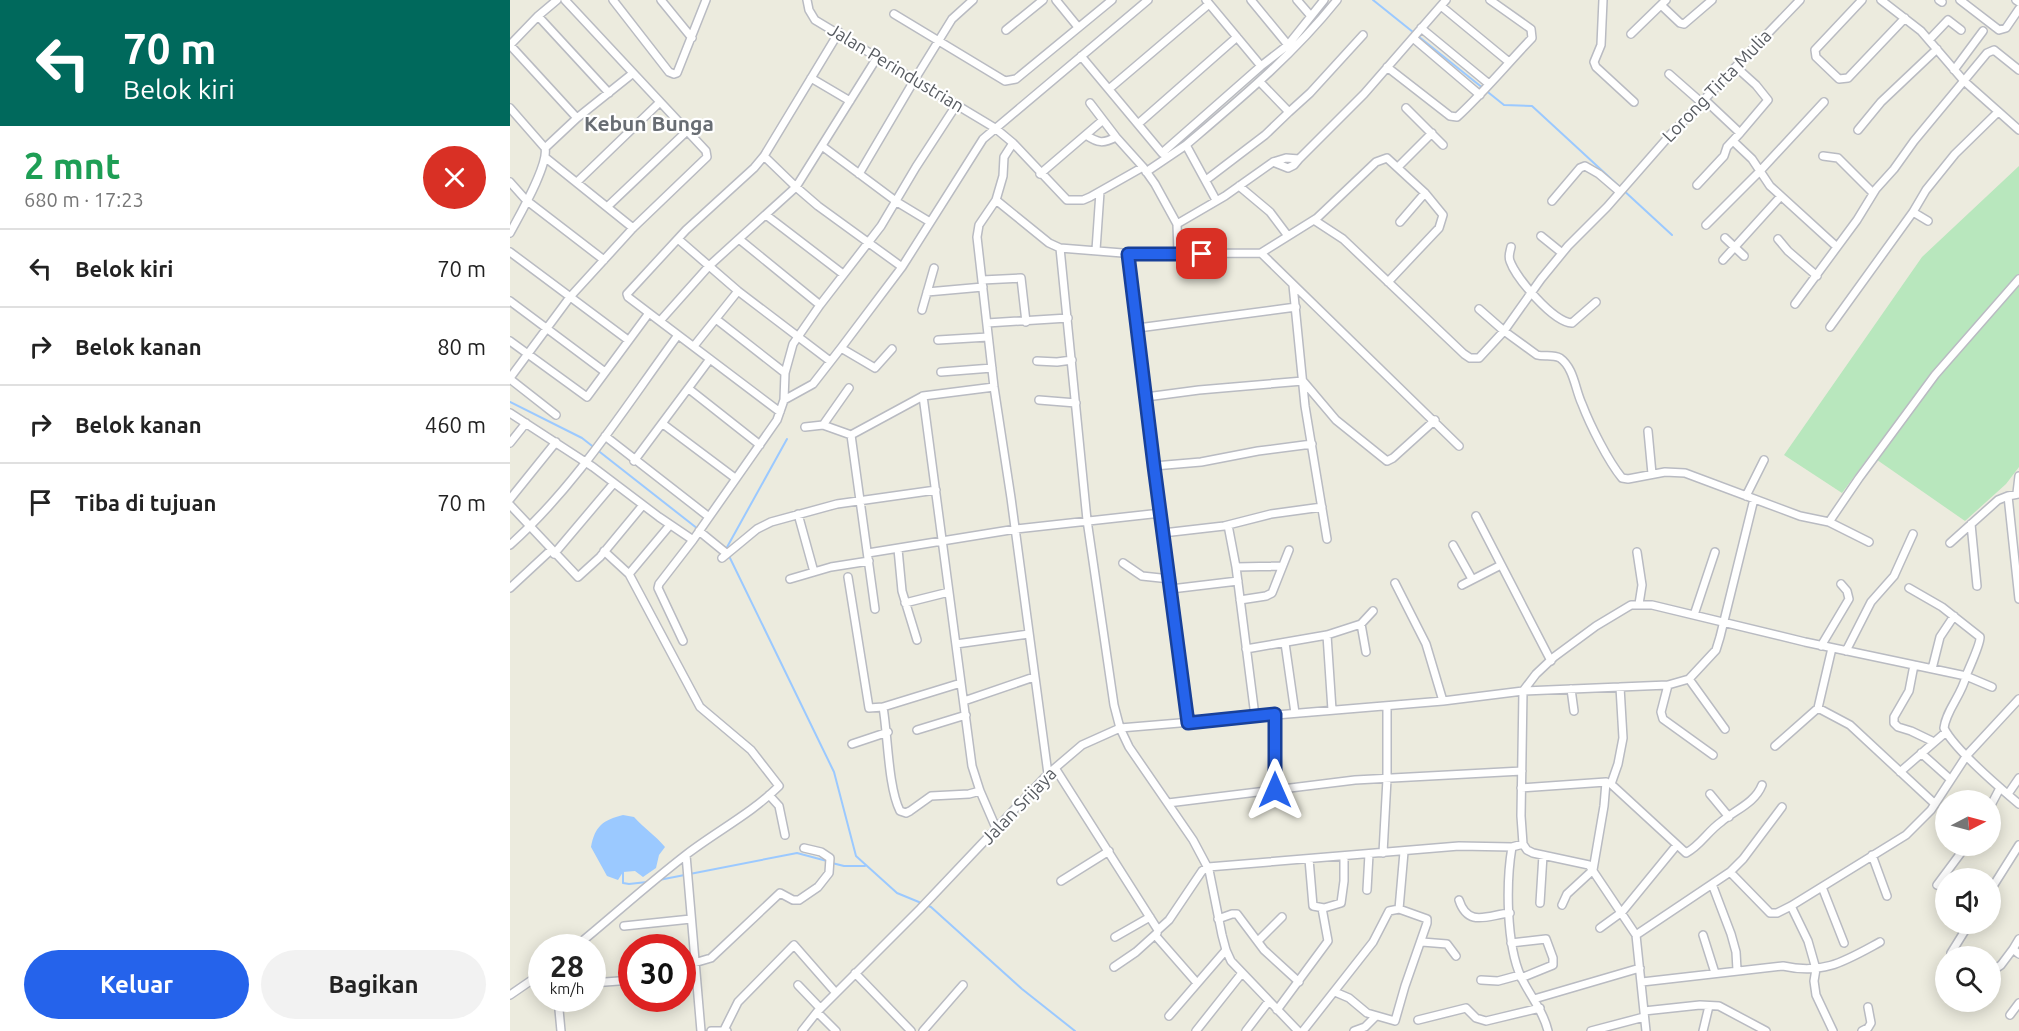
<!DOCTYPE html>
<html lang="id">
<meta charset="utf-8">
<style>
:root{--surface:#fff;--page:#f2f2f2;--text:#222;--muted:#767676;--line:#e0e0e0;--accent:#2563eb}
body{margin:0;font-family:Ubuntu,sans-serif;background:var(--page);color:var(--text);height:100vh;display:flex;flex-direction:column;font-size:22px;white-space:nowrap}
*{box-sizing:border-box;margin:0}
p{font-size:20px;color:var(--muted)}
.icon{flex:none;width:33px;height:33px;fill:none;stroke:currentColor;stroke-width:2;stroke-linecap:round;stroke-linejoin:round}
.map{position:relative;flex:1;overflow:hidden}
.sheet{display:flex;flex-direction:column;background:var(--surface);width:510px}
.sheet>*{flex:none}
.hud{background:#00695c;color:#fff;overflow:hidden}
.needle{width:39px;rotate:84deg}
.fabs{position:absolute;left:1425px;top:790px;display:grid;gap:12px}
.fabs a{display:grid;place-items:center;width:66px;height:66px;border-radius:50%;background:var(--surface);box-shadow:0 3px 15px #0003;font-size:30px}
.speed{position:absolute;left:18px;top:934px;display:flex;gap:12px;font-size:30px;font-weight:700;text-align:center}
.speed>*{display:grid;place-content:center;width:78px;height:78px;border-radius:50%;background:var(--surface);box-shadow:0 3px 15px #0003;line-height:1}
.speed small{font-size:15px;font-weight:400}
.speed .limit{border:9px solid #d22;background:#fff;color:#111}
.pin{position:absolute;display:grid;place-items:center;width:51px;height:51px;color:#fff;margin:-26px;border-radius:12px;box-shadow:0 3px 9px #0006}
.me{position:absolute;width:66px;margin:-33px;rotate:0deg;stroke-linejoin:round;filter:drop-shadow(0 0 4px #0008)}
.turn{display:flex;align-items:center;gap:21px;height:126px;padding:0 24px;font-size:27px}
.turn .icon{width:78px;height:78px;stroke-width:2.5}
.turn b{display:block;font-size:42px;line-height:51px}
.round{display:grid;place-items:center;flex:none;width:63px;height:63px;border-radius:32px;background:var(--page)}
.summary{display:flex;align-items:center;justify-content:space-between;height:102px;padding:0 24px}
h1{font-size:36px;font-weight:700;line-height:45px;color:#1e9e55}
.primary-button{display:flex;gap:12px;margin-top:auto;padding:12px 24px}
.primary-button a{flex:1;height:69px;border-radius:36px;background:var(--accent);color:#fff;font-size:24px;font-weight:700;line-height:69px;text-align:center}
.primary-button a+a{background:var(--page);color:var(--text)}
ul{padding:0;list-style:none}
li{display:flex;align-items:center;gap:18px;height:78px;padding:0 24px;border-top:2px solid var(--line)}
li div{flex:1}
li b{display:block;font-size:22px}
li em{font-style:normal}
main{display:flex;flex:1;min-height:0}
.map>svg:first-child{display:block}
.green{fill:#b8e7bd}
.water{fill:#9bc9ff}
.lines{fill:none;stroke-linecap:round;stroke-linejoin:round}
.stream{stroke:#9bc9ff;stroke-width:2}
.minor-casing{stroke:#b9bbc2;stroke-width:10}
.minor{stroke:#fff;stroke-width:7}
.route-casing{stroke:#184099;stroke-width:15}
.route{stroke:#2563eb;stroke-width:10}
.labels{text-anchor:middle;stroke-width:4.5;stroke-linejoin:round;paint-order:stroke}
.street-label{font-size:18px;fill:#575b61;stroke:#fff}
.quarter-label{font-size:21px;font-weight:bold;fill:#686d73;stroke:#fff}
</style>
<main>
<section class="sheet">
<div class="hud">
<div class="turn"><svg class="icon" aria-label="left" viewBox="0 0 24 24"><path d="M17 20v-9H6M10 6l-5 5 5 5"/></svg><div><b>70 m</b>Belok kiri</div></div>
</div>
<div class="summary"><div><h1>2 mnt</h1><p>680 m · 17:23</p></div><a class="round" style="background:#d93025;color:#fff"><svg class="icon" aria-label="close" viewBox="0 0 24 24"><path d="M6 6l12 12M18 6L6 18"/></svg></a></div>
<ul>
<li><svg class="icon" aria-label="left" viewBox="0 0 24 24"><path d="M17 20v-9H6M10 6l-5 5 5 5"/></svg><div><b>Belok kiri</b></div><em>70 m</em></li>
<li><svg class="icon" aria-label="right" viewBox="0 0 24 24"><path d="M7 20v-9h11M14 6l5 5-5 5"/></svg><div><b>Belok kanan</b></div><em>80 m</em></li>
<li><svg class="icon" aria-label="right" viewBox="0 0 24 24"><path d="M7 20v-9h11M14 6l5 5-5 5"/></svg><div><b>Belok kanan</b></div><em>460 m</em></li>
<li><svg class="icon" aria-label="arrive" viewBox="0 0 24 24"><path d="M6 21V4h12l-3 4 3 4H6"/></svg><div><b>Tiba di tujuan</b></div><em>70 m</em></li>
</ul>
<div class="primary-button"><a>Keluar</a><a>Bagikan</a></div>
</section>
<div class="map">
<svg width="1509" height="1031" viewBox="0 0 1509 1031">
<rect width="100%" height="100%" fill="#ecebde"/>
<path class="green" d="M1509,166V467L1496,484L1455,521L1360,455L1332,493L1274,455L1412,257Z"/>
<path class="water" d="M113,815L124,817C134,828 145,835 155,847L149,855L146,868L133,877L125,871L113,872L108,880L97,876L81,847C85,826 93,820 113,815Z"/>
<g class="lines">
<path class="stream" d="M863,0L994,105L1022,106L1162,235
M0,402L72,438L188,529
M216,549L277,439
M219,556L324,772L346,856L387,893L421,907L512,989L565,1031
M322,863L334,866H355
M113,872V883L119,884L137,882
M149,880L287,853L317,861"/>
<g class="minor-casing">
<path id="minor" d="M103,0L159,72L164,74L167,73L196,0
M151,0L182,38
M297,0L299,10L305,20L485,128L503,143L557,200H573L580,197L633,167L645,184L667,224L668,253
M546,0L568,27
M696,0L751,66
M741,0L778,45
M787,0L800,15
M1093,0L1091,45L1084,62L1086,67L1124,102
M1352,0L1305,50L1306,57L1329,79L1338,78L1395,18
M1371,0L1411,31L1454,81L1509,130
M1429,0L1432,2
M1450,0L1489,30L1496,28L1509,9
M1506,0L1509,2
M1151,5L1170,23L1174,24L1202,0
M931,6L999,62
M384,14L495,81L506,79L602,0
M28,16L99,93
M911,28L979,84
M496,30L533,0
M1121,34L1156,0
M903,38L970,95
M1419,40L1438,20L1451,30
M0,45L67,118
M0,45L28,16L47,0
M571,56L652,153L658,157
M877,67L940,116L947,117C974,92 997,64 1022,38L1021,29L980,0
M1444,70L1473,31
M1159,74L1192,103
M301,78L340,101
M599,89L699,4
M1195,100L1230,133L1258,100L1246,85L1226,67
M580,103L606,137L633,167
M0,108L35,148
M896,108L933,145
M779,112L800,93L853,35
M628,124L727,37
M1348,130L1371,102L1427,49
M576,135C588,143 593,144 606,137
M1223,141L1242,159L1260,186L1327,247
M503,143L494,157L493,176L486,200L469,225L467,237L484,387L501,498L538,774
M312,146L387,202L420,222
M652,153L751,66L778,45L814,0
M254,156L286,187L308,206L392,267
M1313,156L1328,158L1363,193
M36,158L123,228
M763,162L778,168L784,165L789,159
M888,167L922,133
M636,172L676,145
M349,174L405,79L442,19L463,0
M530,174L593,120
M696,180L755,135L779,112L750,82
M0,182L16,200L94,260
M67,182L149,103
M1187,185L1214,156L1217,147L1230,133
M729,186L760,212L778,236
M486,200L539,243L550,248L625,254L751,253L807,218L866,162L877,158L915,193L933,215L929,228L878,282
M706,200L676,145C730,99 783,55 827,0
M1042,201L1070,168L1075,166L1089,174L1110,192
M97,207L177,131
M1403,212L1418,221
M256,215L333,274
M804,220L833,239L954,354L960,358H969L994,331L1031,279L1058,246L1097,207L1160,135L1290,0
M890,222L915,193
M667,224L715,196L763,162L776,158L789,159L854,94L936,0
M1196,225L1250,171L1314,102
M0,233C9,216 39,165 35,148L67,118L122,74
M1031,236L1052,253
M1215,238L1234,256
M168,239L228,291L320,361
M229,239L310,305
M1268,239L1278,251L1307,276
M1001,247C1000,252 998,256 1000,261C1006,278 1043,322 1062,323L1086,302
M550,248L577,520L604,705L610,728L619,747L683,840L699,870L712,935L716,950L721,961L788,1031
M586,250L590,192
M0,252L118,340
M751,253L949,446
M618,254L644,466L678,723
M1213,260L1271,196
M472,280L511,278L516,322
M783,285L795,406L817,539
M417,292L473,287
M0,301L95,372
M1285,304L1347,220L1366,189L1384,169L1404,141L1477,53L1484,50L1509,70
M969,309L994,331L1027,355C1034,357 1043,354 1050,358C1064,368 1065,389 1072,404C1080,425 1098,461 1112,478L1118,479L1155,472L1175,473L1290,516L1319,522L1359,542
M412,310L424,268
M206,319L275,373
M150,321L199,266L286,187L368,56
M477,323L558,318
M1320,327L1403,212L1416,190L1445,154L1488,112
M628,328L786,307
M428,340L478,337
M0,341L77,397L139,313
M184,346L228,291
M331,348L365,368L382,349
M527,361L547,362L562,360
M431,372L482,368
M0,378L60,297L123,228L197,157L196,151L55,0
M0,379L46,415
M179,389L250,445
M413,396L462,766L470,791L486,828
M636,397L689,390L793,381L826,420L877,461L883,458L925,420
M274,400L303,384L331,348L392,267L473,139L638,0
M529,400L566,403
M270,412L139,313L118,297L117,294L176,230L244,168L254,156L329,32
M0,413L83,467L149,517L183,540
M153,424L225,478
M313,425L339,388
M295,427L313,425L341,435
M1138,431L1142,474
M95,436L199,517
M0,443L16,423
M124,461L200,359
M644,466L691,462L748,451L802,444
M1507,493L1509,476
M1509,494L1498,496L1509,599
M1236,496L1254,460
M0,499L46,442
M0,505L68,577L90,557L133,505
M288,514L304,572
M966,516L1041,661
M1319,522L1349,478L1425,375L1509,279
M1461,524L1467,586
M718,525L726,567L745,716
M189,531L216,553
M653,533L714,526L761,514L812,507
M1440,543L1488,500L1498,496
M0,545C67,485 115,407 168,335
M943,545L962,579
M388,549L392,591L407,640
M1127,552L1132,585L1129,604
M358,553L506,529L651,513
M44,554L104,483
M212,558L247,529L261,522L327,504L426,490
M613,563L632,576L660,579
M726,567L771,566
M119,574L160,525
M338,577L359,708L373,707L451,683
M280,579L321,567L359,561
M885,583L916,644L933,701
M952,585L991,565
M0,588L41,550
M1399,588L1432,607L1470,637C1471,643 1459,668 1456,676L1482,687
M661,589L728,581
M730,600L756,596L762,593L779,550
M395,603L439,592
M365,609L341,435L413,396L484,387
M1184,615L1205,552
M851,624L856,652
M817,635L822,710
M173,641L148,588L149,584L183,540L267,420L274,400L275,373L283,344L310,305L371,226L406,167L447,104
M775,643L785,713
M446,644L519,634
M1311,646L1339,599L1337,591L1331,584
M1322,648L1308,708L1340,725L1425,804
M736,649L817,635L851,624L863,611
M1336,651L1361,602L1384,576L1403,534
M1404,665L1399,691L1384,717V723L1388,727L1401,731L1424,742
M1422,669L1430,637L1444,616
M1179,679L1215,729
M1158,685L1151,712L1153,719L1203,755
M1061,689L1064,711
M454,701L524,677
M373,707C378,736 378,787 390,811L396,813L400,811L421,796L459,794L470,791
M407,730L456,715
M342,744L378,732
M1265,746L1308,708
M1411,753L1440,779
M545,768L648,930L659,920L692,871L698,867L949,846L1002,847L1013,844
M1390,772L1436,732
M1101,784L1108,764L1113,738L1110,687
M1011,788L1096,782L1101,784L1176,853C1190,846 1198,831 1211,822C1225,810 1245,803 1252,785
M764,790L765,714
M1200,794L1219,817
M1498,794L1509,778
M259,795L269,806L275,835
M658,803L845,780L1012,771
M1480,807L1490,788
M1002,847C996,882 996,944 1011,977C1020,996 1033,1010 1038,1031
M873,853L877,779V706
M176,855L191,1031
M1362,855L1377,896
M799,859L803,906L814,908L831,903L834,881V856
M1220,872L1260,913H1267L1281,906L1396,835L1421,810L1457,755L1509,699
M551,881L599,851
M1202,884L1221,934L1226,952L1227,970
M1427,885L1456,846
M1312,887L1334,943
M857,890L859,854
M1480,891L1509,845
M949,900C958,928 978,915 1000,913
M1030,903L1033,855
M1052,905L1057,894L1083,870L1094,806L1096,782
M1281,906L1298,941L1306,969L1304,981L1306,995L1323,1031
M708,919L722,914H727L754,950L789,982
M114,926L181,919
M1090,928L1112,912L1166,846
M645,935L687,983
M1126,935L1220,872L1233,859L1272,807
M1193,935L1205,973
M605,937L640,917
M748,941L772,917
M912,942L937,944L946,956
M1001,943L1036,939L1043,958V965L1011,978
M64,948C102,917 138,884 177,854C207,831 242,813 269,786L241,750L190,707L119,574L94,551
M1503,949L1509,939
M1441,953L1459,924
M184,963L201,958L270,893L283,900H289L308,887L319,873L320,858L311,852L294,848
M604,967L626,952L647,933
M1485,969L1491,965L1503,949L1509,954
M345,973L401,1031
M172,975L185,974
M971,980L988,981L1010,975
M1132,982L1273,966C1314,975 1335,961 1370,942
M82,983L122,980
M288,985L310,1008
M825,992L839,998L857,1013L885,1021L895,986L917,923V919L889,909L894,852
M0,995L32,973
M48,999L51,1031
M1024,999L1130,968
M767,1010L818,941L812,908
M1134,1011L1190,1005L1209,1006L1256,1031
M307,1012L326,1031
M1500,1015L1509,1003
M659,1016L716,950
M908,1020L956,1008L966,1018L976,1021L1030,1008
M214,1030L228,1002L284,945L326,993
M201,1031H217
M292,1031L307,1012L410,909L538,774L572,745L610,728L933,701L1013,691L1026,674L1044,657L1086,626L1121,605H1142L1295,642L1456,676C1452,695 1436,710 1434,728C1444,749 1490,788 1509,804
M413,1031L453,985
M686,1031L732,973
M736,1031L759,1001
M793,1031L863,942L879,911L889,909
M844,1031L855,1027L865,1017
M1081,1031L1134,1017
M1136,1031L1126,935L1079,865L1023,853L1017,850L1013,844L1011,816L1013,691L1158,685L1179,679L1206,650L1210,637L1244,499
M1193,1031L1199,1006
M1352,1031L1358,1028L1361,1023L1358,1007"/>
</g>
<use href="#minor" class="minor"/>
</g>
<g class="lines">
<g class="route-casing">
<path id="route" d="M692,254H618L644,466L678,723L765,714V790"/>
</g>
<use href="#route" class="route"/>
</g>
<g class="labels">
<g class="street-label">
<text transform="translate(386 68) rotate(31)" y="6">Jalan Perindustrian</text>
<text transform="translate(1207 86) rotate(-46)" y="6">Lorong Tirta Mulia</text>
<text transform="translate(509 806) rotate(-46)" y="6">Jalan Srijaya</text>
</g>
<g class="quarter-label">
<text x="139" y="131">Kebun Bunga</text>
</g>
</g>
</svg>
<div class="fabs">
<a><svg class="needle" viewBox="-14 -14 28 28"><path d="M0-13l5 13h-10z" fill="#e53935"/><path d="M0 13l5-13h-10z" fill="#767676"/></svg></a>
<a><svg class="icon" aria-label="sound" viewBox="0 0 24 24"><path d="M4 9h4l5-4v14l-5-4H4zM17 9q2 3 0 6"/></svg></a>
<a><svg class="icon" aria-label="search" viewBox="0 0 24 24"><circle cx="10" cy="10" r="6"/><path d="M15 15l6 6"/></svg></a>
</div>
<div class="speed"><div>28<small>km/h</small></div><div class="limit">30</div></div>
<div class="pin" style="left:692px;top:254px;background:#d93025"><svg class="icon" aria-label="arrive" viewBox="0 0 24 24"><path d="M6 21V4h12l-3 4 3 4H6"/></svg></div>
<svg class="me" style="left:765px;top:790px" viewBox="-20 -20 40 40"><path d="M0-17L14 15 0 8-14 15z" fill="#2563eb" stroke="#fff" stroke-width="4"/></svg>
</div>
</main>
